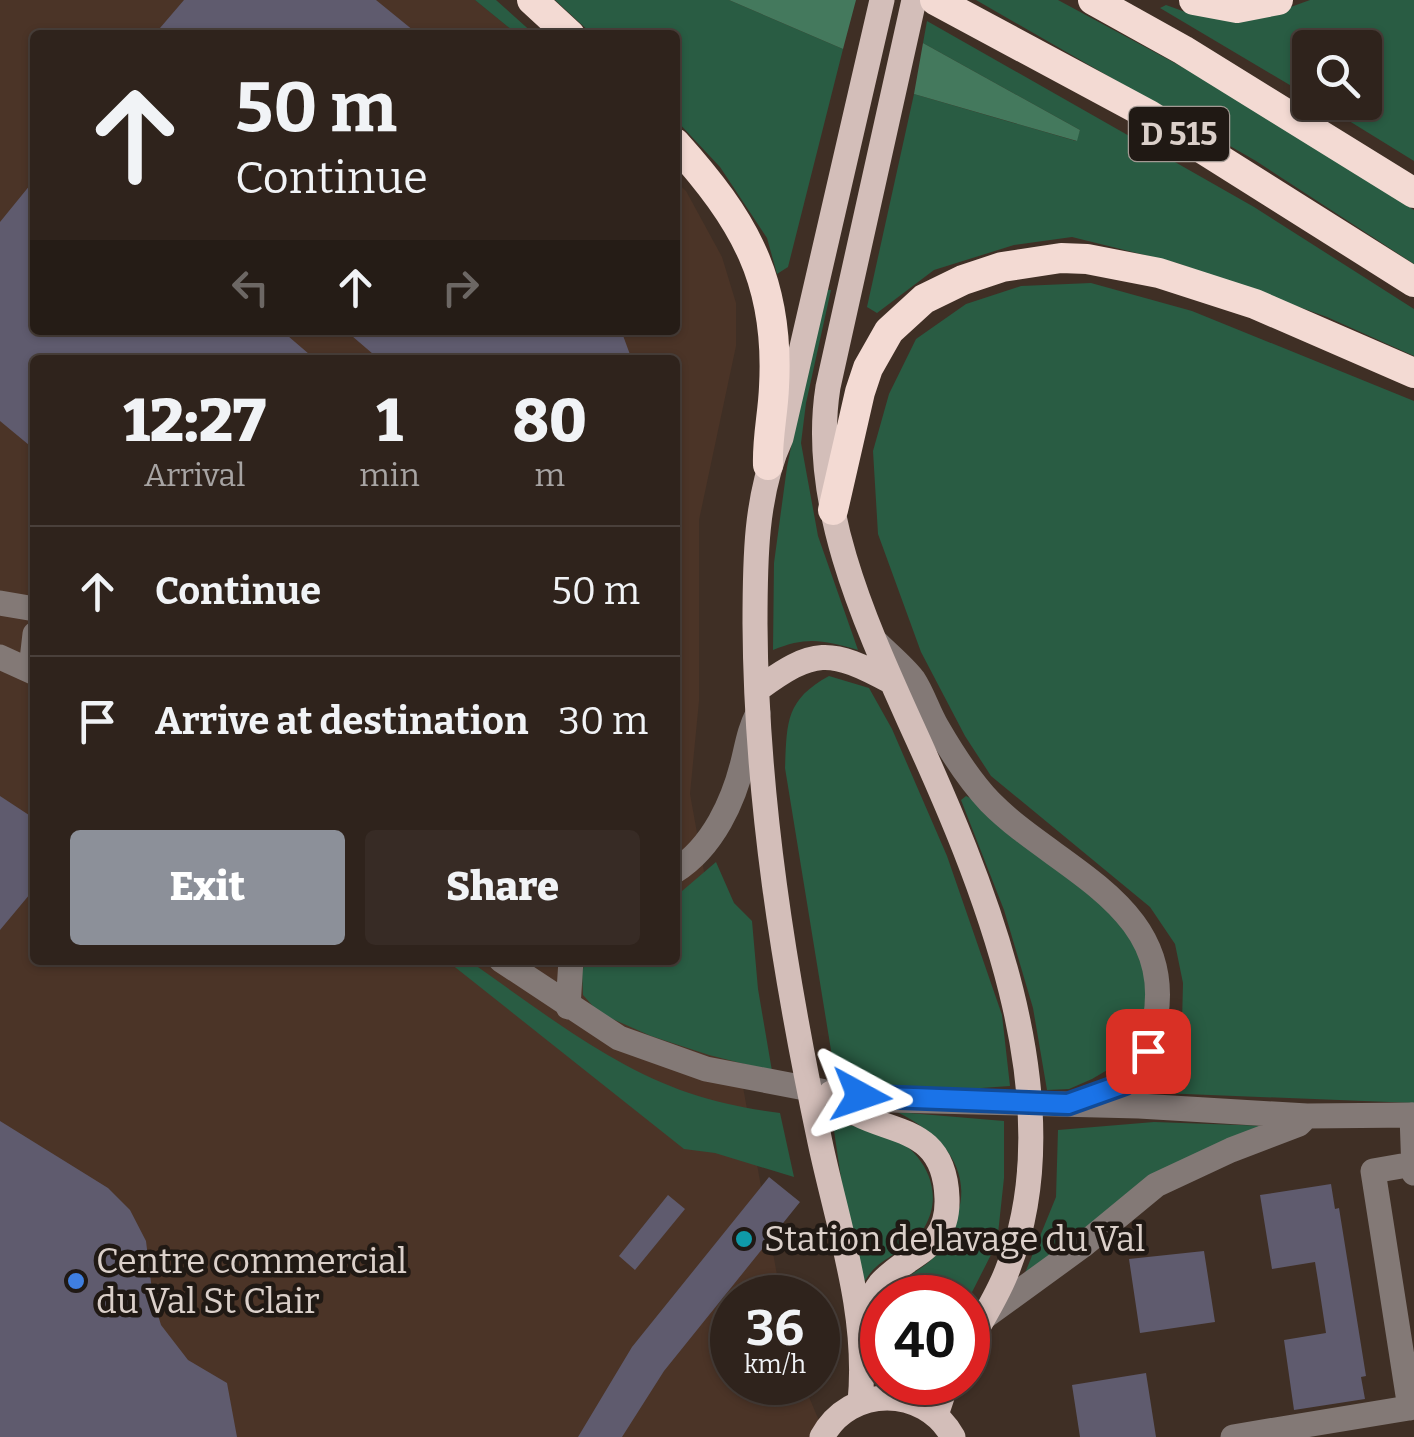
<!DOCTYPE html>
<style>
:root{--surface:#2f231c;--page:#372b25;--text:#f1f3f6;--muted:#a7a4a3;--line:#4a403b;--accent:#8c9099}
body{margin:0;font-family:Bitter,serif;background:var(--page);color:var(--text);height:100vh;display:flex;flex-direction:column;font-size:38px;white-space:nowrap}
*{box-sizing:border-box;margin:0}
p{font-size:32px;color:var(--muted)}
.icon{flex:none;width:55px;height:55px;fill:none;stroke:currentColor;stroke-width:2;stroke-linecap:round;stroke-linejoin:round}
.map{position:relative;flex:1;overflow:hidden}
.sheet{position:absolute;left:30px;top:355px;width:650px;height:610px;display:flex;flex-direction:column;background:var(--surface);border-radius:10px;box-shadow:0 2px 8px #0004,0 0 0 2px var(--line)}
.sheet>*{flex:none}
.banner{position:absolute;left:30px;top:30px;width:650px;height:305px;border-radius:10px;box-shadow:0 2px 8px #0004,0 0 0 2px var(--line);background:#2f231c;color:var(--text);overflow:hidden}
.fabs{position:absolute;left:1292px;top:30px;display:grid;gap:20px}
.fabs a{display:grid;place-items:center;width:90px;height:90px;border-radius:10px;background:var(--surface);box-shadow:0 2px 8px #0004,0 0 0 2px var(--line);font-size:50px}
.speed{position:absolute;left:710px;top:1275px;display:flex;gap:20px;font-size:50px;font-weight:700;text-align:center}
.speed>*{display:grid;place-content:center;width:130px;height:130px;border-radius:50%;background:var(--surface);box-shadow:0 2px 8px #0004,0 0 0 2px var(--line);line-height:1}
.speed small{font-size:25px;font-weight:400}
.speed .limit{border:15px solid #d22;background:#fff;color:#111}
.pin{position:absolute;display:grid;place-items:center;width:85px;height:85px;color:#fff;margin:-42px;border-radius:20px;box-shadow:0 5px 15px #0006}
.me{position:absolute;width:110px;margin:-55px;rotate:95deg;stroke-linejoin:round;filter:drop-shadow(0 0 8px #0008)}
.turn{display:flex;align-items:center;gap:35px;height:210px;padding:0 40px;font-size:45px}
.turn .icon{width:130px;height:130px;stroke-width:2.5}
.turn b{display:block;font-size:70px;line-height:85px}
.lanes{display:flex;align-items:center;height:95px;padding:0 40px;background:#0003;justify-content:center;gap:50px;direction:ltr}
.lanes .off{opacity:.35}
.eta{display:flex;justify-content:space-evenly;align-items:center;height:170px;text-align:center}
.eta b{font-size:60px;font-weight:800;line-height:70px}
.action{display:flex;gap:20px;margin-top:auto;padding:20px 40px}
.action a{flex:1;height:115px;border-radius:10px;background:var(--accent);color:#fff;font-size:40px;font-weight:800;line-height:115px;text-align:center}
.action a+a{background:var(--page);color:var(--text)}
ul{padding:0;list-style:none}
li{display:flex;align-items:center;gap:30px;height:130px;padding:0 40px;border-top:2px solid var(--line)}
li div{flex:1}
li b{display:block;font-size:38px}
li em{font-style:normal}
.map>svg:first-child{display:block}
.built{fill:#4b3427;fill-rule:evenodd}
.green{fill:#295c43}
.forest{fill:#44795d}
.building{fill:#5f5b6e}
.lines{fill:none;stroke-linecap:round;stroke-linejoin:round}
.minor{stroke:#837976;stroke-width:25}
.major{stroke:#d3beb9;stroke-width:25}
.highway{stroke:#f3dad3;stroke-width:30}
.route-casing{stroke:#114b97;stroke-width:25}
.route{stroke:#1a73e8;stroke-width:18}
.culture-dot{fill:#0f9aa8;stroke:#201914;stroke-width:4}
.shop-dot{fill:#3f7fe0;stroke:#201914;stroke-width:4}
.labels{text-anchor:middle;stroke-width:9;stroke-linejoin:round;paint-order:stroke}
.shield{fill:#201914;stroke:#a39993;stroke-width:2.5}
.shield-label{font-size:32px;font-weight:bold;fill:#dbd0ca}
.poi-label{font-size:35px;fill:#dbd0ca;stroke:#201914;text-anchor:start}
</style>
<div class="map">
<svg width="1414" height="1437" viewBox="0 0 1414 1437">
<rect width="100%" height="100%" fill="#3f2f25"/>
<path class="built" d="M0,0H475L518,35H35V330H675V181L686,191L722,257L736,303V346L699,520V701L690,794L781,1297L732,1298V1382L803,1383L826,1437H0ZM35,360H675V960H35Z"/>
<path class="green" d="M475,0H496L535,35H518Z
M555,0H729L843,49L788,267L777,274L767,238L720,167L675,119V35H593Z
M976,0H1058L1236,96L1414,210V264L1256,161Z
M1310,0H1414V161L1320,103L1365,102V48H1310V97L1160,8L1166,5L1191,14L1288,8Z
M927,21L1254,207L1414,309V356L1327,317L1177,263L1072,237L1014,245L934,270L877,313L867,307L914,94L1076,141L1080,130L923,43Z
M1091,283L1192,311L1414,401V1103L1136,1092L1160,1063L1182,1023L1183,983L1175,944L1150,907L991,776L965,736L921,652L878,534L873,451L889,394L916,339L966,304L1021,286Z
M823,289L831,290L806,403L801,443L818,536L858,650C823,640 807,636 773,650L774,563L787,467Z
M829,676L869,688L892,729L947,856L1002,1015L1010,1086L895,1094L837,1087L785,768C787,723 785,700 829,676Z
M966,796L980,803L1124,923L1144,958L1150,997L1136,1042L1109,1069L1092,1079L1069,1089L1047,1090L1033,1008L1004,910L961,800Z
M716,862L734,903L752,921L758,989L772,1071L709,1055L651,1036L599,1013L583,995L582,972L586,960H675V897Z
M446,960H468C537,1008 609,1066 689,1093C719,1103 748,1109 780,1113L794,1177L715,1153L684,1149Z
M897,1112L1004,1121V1178L997,1243L968,1300L884,1298C897,1280 918,1273 933,1258C938,1253 942,1244 946,1238C982,1182 950,1138 897,1112Z
M1154,1122L1267,1126L1025,1273L1056,1197L1058,1130Z
M833,1124C848,1126 865,1126 879,1131C920,1144 948,1189 924,1228C913,1246 891,1254 876,1267C869,1273 863,1284 858,1292Z"/>
<path class="forest" d="M729,0H856L843,49Z
M923,43L1080,130L1077,141L914,94Z"/>
<path class="building" d="M184,0H376L419,35H154Z
M35,179V330H281L316,360H35V450L0,421V222Z
M345,330H621L632,360H380Z
M0,796L35,819V888L0,930Z
M0,1121L108,1188L130,1210L146,1241L153,1299L161,1325L188,1360L227,1383L237,1437H0Z
M769,1177L800,1202L664,1371L622,1437H578L632,1347Z
M1331,1184L1335,1209L1339,1208L1366,1376L1361,1377L1365,1399L1294,1410L1284,1340L1326,1333L1319,1287L1315,1262L1272,1269L1260,1195Z
M668,1195L685,1209L635,1270L619,1256Z
M1204,1251L1215,1322L1140,1333L1129,1259Z
M1146,1373L1156,1437H1080L1072,1385Z"/>
<g class="lines">
<path class="minor" d="M0,603L35,609
M35,634L32,660L35,668
M875,641C887,653 903,666 913,679C923,694 928,712 937,727C952,753 969,780 990,802C1058,871 1180,906 1154,1026C1144,1075 1133,1083 1087,1098
M0,657L35,673
M675,871C713,847 734,801 744,758C748,741 750,729 758,713
M501,960L619,1038L706,1069L831,1093L891,1100L1139,1106L1307,1116L1414,1115
M568,1007L571,960
M1412,1115L1414,1173
M983,1318L1082,1246L1156,1185L1231,1150L1299,1124L1307,1116
M1410,1408L1373,1171L1413,1164
M1233,1437L1414,1407"/>
<path class="major" d="M914,0L828,387C810,500 863,618 909,720C981,877 1076,1099 1007,1271C997,1297 982,1320 968,1344
M757,690C814,648 829,648 892,682
M831,1093C869,1141 944,1112 947,1198C949,1251 908,1252 880,1284C870,1297 867,1311 863,1326
M860,1402C869,1314 838,1227 820,1142C784,972 756,798 755,624C755,563 755,494 781,438L882,0
M936,1415L947,1382
M822,1437C850,1385 924,1385 953,1437"/>
<path class="highway" d="M532,0L570,35
M935,0L1149,115L1414,282
M1093,0L1183,50L1414,193
M1194,0L1237,8L1278,0
M675,143C744,220 780,280 774,387C773,414 767,438 768,465
M833,510L860,392L868,368L889,331L924,299L963,280L1002,267L1061,258L1087,259L1159,273L1255,304L1414,373"/>
</g>
<g class="lines">
<g class="route-casing">
<path id="route" d="M861,1096L1068,1104L1124,1084L1140,1071L1148,1051"/>
</g>
<use href="#route" class="route"/>
</g>
<circle class="culture-dot" cx="744" cy="1239" r="10"/>
<circle class="shop-dot" cx="76" cy="1281" r="10"/>
<g class="labels">
<rect class="shield" x="1129" y="107" width="100" height="54" rx="8"/>
<g class="shield-label">
<text x="1179" y="145">D 515</text>
</g>
<g class="poi-label">
<text x="764" y="1251">Station de lavage du Val</text>
<text x="96" y="1273">Centre commercial<tspan x="96" dy="40">du Val St Clair</tspan></text>
</g>
</g>
</svg>
<div class="fabs">
<a><svg class="icon" aria-label="search" viewBox="0 0 24 24"><circle cx="10" cy="10" r="6"/><path d="M15 15l6 6"/></svg></a>
</div>
<div class="speed"><div>36<small>km/h</small></div><div class="limit">40</div></div>
<div class="pin" style="left:1148px;top:1051px;background:#d93025"><svg class="icon" aria-label="arrive" viewBox="0 0 24 24"><path d="M6 21V4h12l-3 4 3 4H6"/></svg></div>
<svg class="me" style="left:861px;top:1096px" viewBox="-20 -20 40 40"><path d="M0-17L14 15 0 8-14 15z" fill="#1a73e8" stroke="#fff" stroke-width="4"/></svg>
<div class="banner">
<div class="turn"><svg class="icon" aria-label="ahead" viewBox="0 0 24 24"><path d="M12 20V5M6 11l6-6 6 6"/></svg><div><b>50 m</b>Continue</div></div>
<div class="lanes"><svg class="icon off" aria-label="left" viewBox="0 0 24 24"><path d="M17 20v-9H6M10 6l-5 5 5 5"/></svg><svg class="icon" aria-label="ahead" viewBox="0 0 24 24"><path d="M12 20V5M6 11l6-6 6 6"/></svg><svg class="icon off" aria-label="right" viewBox="0 0 24 24"><path d="M7 20v-9h11M14 6l5 5-5 5"/></svg></div>
</div>
<section class="sheet">
<div class="eta">
<div><b>12:27</b><p>Arrival</p></div>
<div><b>1</b><p>min</p></div>
<div><b>80</b><p>m</p></div>
</div>
<ul>
<li><svg class="icon" aria-label="ahead" viewBox="0 0 24 24"><path d="M12 20V5M6 11l6-6 6 6"/></svg><div><b>Continue</b></div><em>50 m</em></li>
<li><svg class="icon" aria-label="arrive" viewBox="0 0 24 24"><path d="M6 21V4h12l-3 4 3 4H6"/></svg><div><b>Arrive at destination</b></div><em>30 m</em></li>
</ul>
<div class="action"><a>Exit</a><a>Share</a></div>
</section>
</div>
